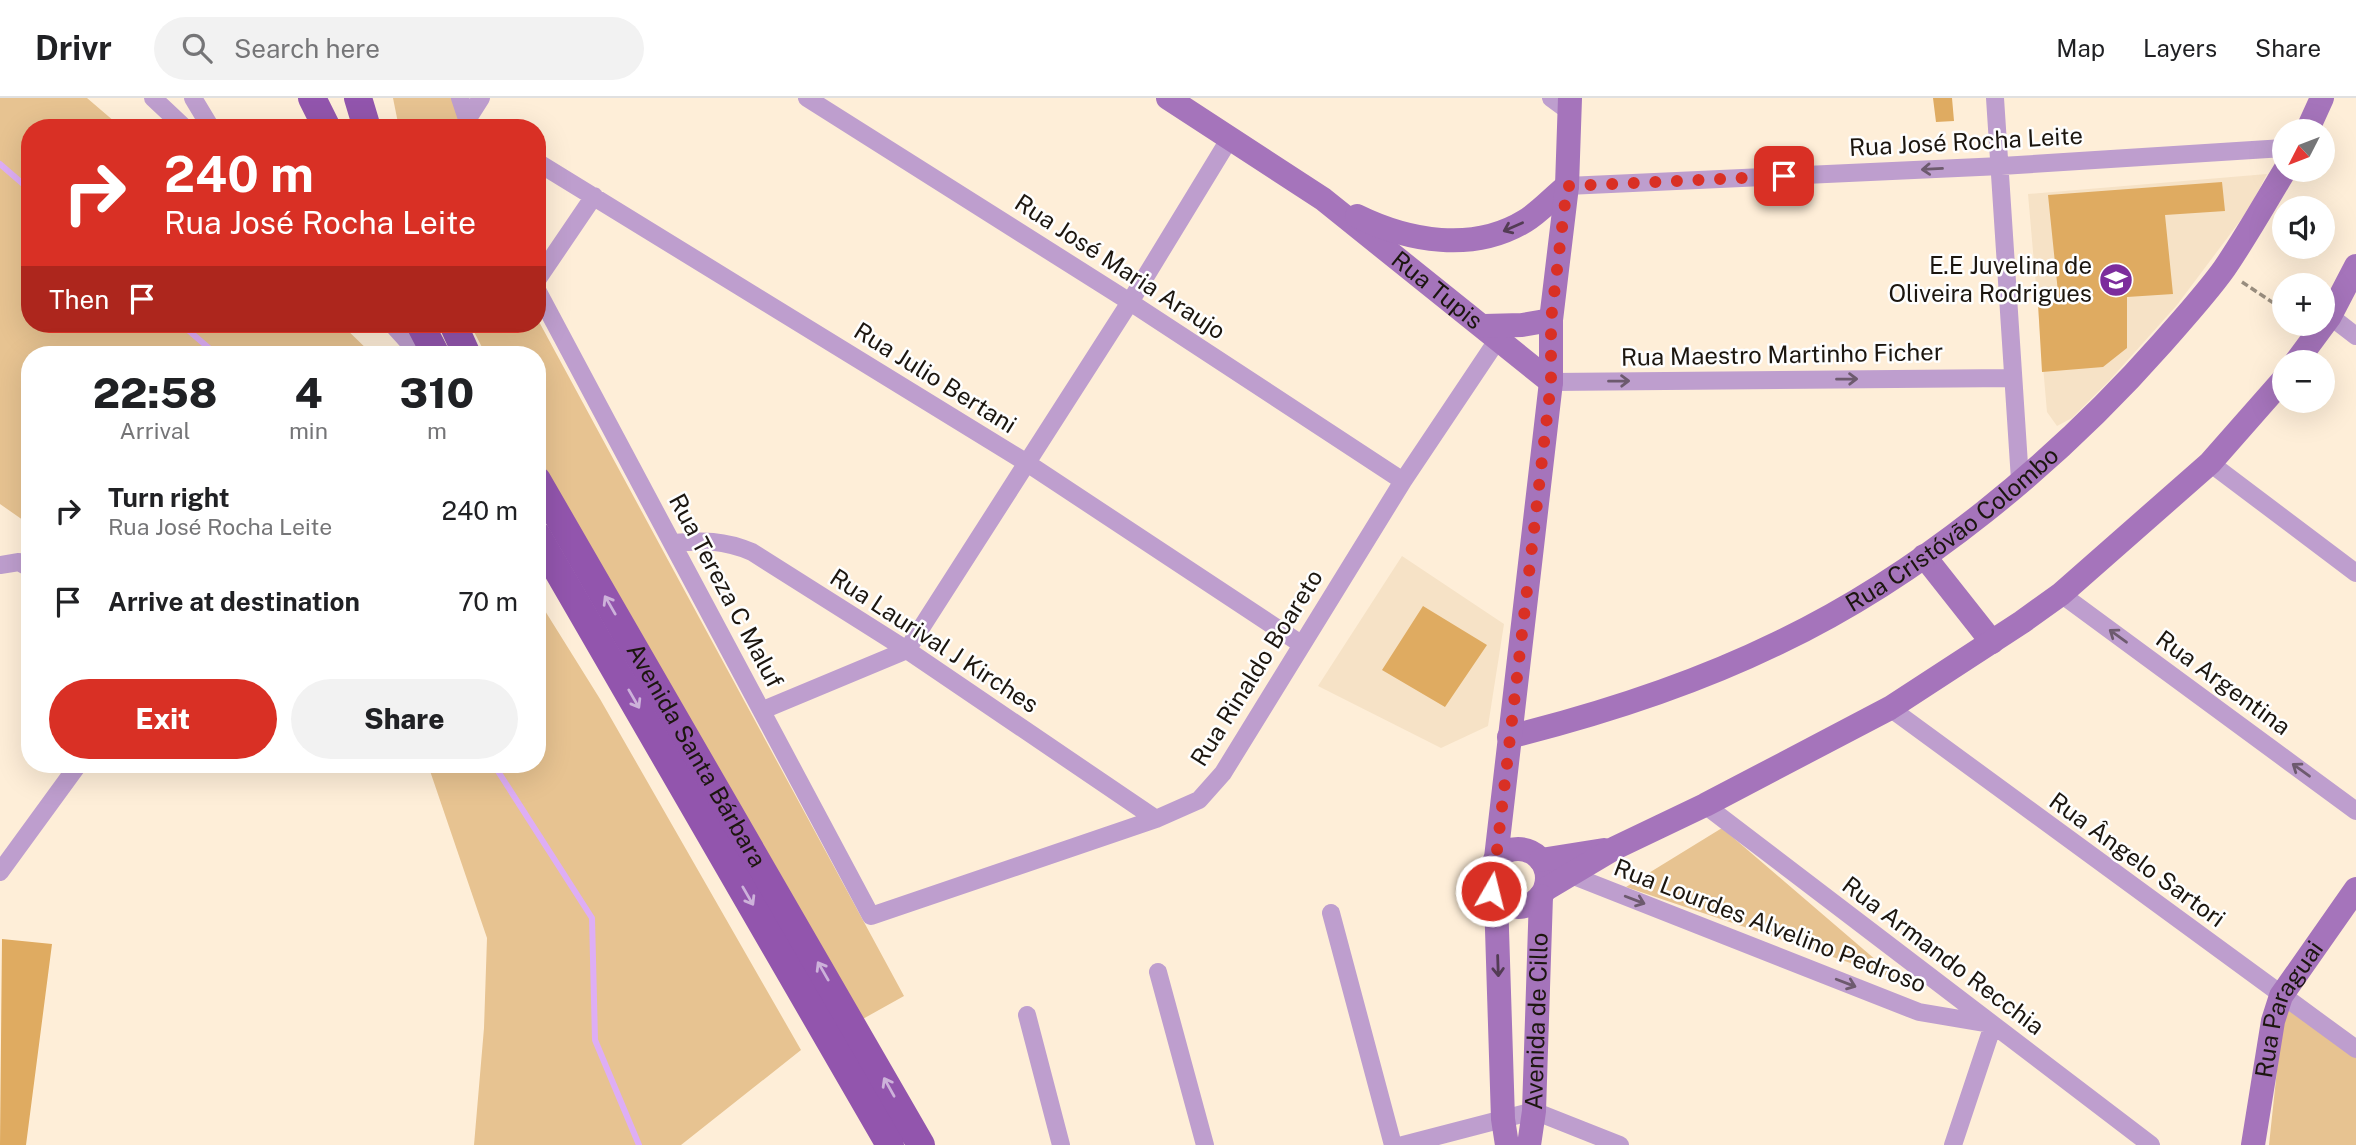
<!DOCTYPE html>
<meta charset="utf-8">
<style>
:root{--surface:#fff;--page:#f2f2f2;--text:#202124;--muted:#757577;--line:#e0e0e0;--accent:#d93025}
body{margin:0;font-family:"Public Sans",sans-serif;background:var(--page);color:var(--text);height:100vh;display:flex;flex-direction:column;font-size:26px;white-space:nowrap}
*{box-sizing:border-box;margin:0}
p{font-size:23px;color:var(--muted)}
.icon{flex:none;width:38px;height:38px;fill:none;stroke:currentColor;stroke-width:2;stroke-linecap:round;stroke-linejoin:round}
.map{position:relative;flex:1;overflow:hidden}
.drawer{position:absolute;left:21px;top:248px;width:525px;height:427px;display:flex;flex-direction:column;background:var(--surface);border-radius:28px;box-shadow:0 7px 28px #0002}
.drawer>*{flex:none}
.top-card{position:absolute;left:21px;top:21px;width:525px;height:214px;border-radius:28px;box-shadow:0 7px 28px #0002;background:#d93025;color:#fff;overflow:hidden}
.needle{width:46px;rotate:228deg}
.controls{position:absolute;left:2272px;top:21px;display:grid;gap:14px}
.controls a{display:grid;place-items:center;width:63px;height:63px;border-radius:50%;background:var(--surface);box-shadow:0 7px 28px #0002;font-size:35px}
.pin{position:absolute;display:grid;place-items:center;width:60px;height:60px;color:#fff;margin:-30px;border-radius:14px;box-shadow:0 4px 10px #0006}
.me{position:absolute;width:77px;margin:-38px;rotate:8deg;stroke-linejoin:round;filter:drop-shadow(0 0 5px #0008)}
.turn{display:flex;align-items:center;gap:24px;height:147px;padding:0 28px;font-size:32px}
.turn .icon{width:91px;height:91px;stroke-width:2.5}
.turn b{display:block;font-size:49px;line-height:60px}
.then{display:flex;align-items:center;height:66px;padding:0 28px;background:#0003;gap:14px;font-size:26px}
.eta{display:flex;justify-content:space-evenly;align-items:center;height:119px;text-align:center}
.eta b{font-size:42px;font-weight:800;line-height:49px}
.cta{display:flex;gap:14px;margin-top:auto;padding:14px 28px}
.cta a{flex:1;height:80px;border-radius:42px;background:var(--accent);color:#fff;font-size:28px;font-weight:800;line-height:80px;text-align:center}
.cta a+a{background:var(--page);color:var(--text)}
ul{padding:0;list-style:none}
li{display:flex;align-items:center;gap:21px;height:91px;padding:0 28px}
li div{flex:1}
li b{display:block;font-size:26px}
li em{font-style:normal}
header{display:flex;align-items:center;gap:42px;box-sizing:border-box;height:98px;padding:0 35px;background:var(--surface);border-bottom:2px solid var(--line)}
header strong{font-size:33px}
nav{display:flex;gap:38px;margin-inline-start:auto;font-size:24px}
.search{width:490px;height:63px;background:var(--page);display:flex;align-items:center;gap:18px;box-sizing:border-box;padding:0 24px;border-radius:38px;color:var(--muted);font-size:26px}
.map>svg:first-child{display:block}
.built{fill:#f6e2c6}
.green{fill:#e7c391}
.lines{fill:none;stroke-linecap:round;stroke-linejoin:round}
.stream{stroke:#deaef5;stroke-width:6}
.building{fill:#dfab61}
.path{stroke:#998d7e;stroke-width:3.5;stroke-dasharray:7 3.5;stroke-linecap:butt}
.street{stroke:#be9ece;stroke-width:18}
.secondary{stroke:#a574bb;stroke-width:24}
.primary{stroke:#9255ad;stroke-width:28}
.oneway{stroke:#6d5a6e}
.oneway2{stroke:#533c54}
.oneway3{stroke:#cdb2da}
.route{stroke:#d93025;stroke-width:12;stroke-dasharray:0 21.6}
.labels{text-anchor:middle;stroke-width:5;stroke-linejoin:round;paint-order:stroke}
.street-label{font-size:24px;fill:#1c160f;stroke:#fefefe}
.poi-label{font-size:24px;fill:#1c160f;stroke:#fefefe;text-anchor:end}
</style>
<header>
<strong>Drivr</strong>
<div class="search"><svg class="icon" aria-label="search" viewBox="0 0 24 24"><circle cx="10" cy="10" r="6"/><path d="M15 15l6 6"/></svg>Search here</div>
<nav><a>Map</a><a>Layers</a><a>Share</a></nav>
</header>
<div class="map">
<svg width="2356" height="1047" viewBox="0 0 2356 1047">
<rect width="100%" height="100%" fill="#feeed8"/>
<path class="built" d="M2267,76L2249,111L2177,207L2109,283L2072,320L2057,328L2047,314L2028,96Z
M1402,458L1504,526L1488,628L1441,650L1318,588Z"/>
<path class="green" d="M0,0H87L122,30H30V226H341L373,257H30V427L0,406Z
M393,0H455L463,30H399Z
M537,220L904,898L852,927L537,359V257H486L470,226H537Z
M537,500L600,601L801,952L681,1047H474L484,930L487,840L428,667H537Z
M1722,730L1898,881L1626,789Z
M2284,906L2356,953V1047H2269Z"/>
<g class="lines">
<path class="stream" d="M0,66L30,92
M181,226L217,257
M494,667L592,820L595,942L639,1047"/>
</g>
<path class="building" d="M1933,0H1952L1954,23L1936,24Z
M2222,84L2225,113L2165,117L2173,196L2127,199V250L2103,269L2042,274L2038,205L2059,204L2048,97Z
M1423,508L1487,547L1445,609L1382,572Z
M2,841L52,846L26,1047H0Z"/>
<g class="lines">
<path class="path" d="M2242,184L2284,212"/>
<path class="street" d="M153,0L185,30
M193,0L211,30
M460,0L470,30
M807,0L1130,204L1403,383
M1551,0L1570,14
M1995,0L2020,382
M467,22L481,0
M537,64L1027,365L1301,546
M1567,88L2001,68L2284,50
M537,182L594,98
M537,192L871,818L1156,721L1199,702L1223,675L1403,383L1498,241
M2330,218L2356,238
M392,226L420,257
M1551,284L2012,280
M2210,365L2356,475
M673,445C702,442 724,442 752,454L907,552L1156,721
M0,467L19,464L30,470
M2061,496L2356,713
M1890,610L2356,951
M763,612L907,552L1130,204L1230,40
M1705,707L2151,1047
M0,774L78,667
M1571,777L1919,914L1990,926
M1331,815L1393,1047
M1158,874L1205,1047
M1027,917L1061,1047
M1403,1047L1534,1013L1620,1047
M1953,1047L1993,927"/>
<g class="secondary">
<path id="s1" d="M1168,0L1323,101L1551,284"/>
<path d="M2307,33L2322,0"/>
<path d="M1357,118C1408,143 1473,155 1525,123C1540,114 1553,99 1567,88"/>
<path d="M1484,228L1522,227L1551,222"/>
<path d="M2296,264L2330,218L2356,168"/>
<path d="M1924,458L1992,544"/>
<path id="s2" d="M1509,639C1601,616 1692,587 1778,545C1921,477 2058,363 2163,244C2184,220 2206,196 2224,171C2246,139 2265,105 2285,72"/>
<circle cx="1518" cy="780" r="29"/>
<path d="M1496,760L1551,284V222L1567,88L1570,0"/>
<path d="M1541,762L1604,752"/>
<path d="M1546,791L1615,750L1705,707L1890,610L2022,524L2061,496L2210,365L2284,281"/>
<path d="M1496,800L1503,1021L1507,1047"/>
<path id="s3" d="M1529,1047L1534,1013L1541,798"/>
<path id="s4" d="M2253,1047L2273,923L2281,898L2356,791"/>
</g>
<g class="primary">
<path d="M312,0L327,30"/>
<path d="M358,0L367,30"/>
<path d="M420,226L436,257"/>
<path d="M453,226L467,257"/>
<path id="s5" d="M537,382L921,1047"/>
<path d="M537,437L890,1047"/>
</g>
</g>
<defs><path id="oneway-shaft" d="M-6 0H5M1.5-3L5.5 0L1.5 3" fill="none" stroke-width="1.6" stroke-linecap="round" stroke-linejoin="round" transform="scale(1.75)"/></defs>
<g class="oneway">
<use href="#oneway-shaft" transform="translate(1932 71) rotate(177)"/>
<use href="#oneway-shaft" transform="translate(1847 281) rotate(-1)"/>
<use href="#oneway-shaft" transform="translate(1619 283) rotate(-1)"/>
<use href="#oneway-shaft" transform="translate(2118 538) rotate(-144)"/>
<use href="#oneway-shaft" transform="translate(2301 672) rotate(-144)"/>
<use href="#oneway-shaft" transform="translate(1635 802) rotate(21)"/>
<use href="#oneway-shaft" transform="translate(1846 885) rotate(21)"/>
</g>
<g class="oneway2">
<use href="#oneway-shaft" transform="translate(1513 129) rotate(156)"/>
<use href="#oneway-shaft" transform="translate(1498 868) rotate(88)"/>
</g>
<g class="oneway3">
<use href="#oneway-shaft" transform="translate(610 507) rotate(-120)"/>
<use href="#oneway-shaft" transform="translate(634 601) rotate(60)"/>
<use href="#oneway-shaft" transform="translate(748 798) rotate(60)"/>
<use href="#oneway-shaft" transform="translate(823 873) rotate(-120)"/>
<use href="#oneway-shaft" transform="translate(889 989) rotate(-119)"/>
</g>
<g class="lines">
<path class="route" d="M1491,793L1489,776L1496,761L1551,284V222L1567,88L1784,78"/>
</g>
<defs>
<g id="school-disc" transform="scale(1.75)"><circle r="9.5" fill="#7c2c9c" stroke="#fefefe"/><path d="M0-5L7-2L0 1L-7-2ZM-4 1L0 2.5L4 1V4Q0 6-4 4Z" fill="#fff"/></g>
</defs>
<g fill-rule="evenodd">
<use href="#school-disc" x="2116" y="182"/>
</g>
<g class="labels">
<g class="street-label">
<text transform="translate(1966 44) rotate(-3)" y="8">Rua José Rocha Leite</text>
<text transform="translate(1120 169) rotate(33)" y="8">Rua José Maria Araujo</text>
<text dy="8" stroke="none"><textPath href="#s1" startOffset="331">Rua Tupis</textPath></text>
<text transform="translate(1782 257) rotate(-1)" y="8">Rua Maestro Martinho Ficher</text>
<text transform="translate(935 280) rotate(32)" y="8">Rua Julio Bertani</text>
<text dy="8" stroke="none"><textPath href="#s2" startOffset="494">Rua Cristóvão Colombo</textPath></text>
<text transform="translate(726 493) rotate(62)" y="8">Rua Tereza C Maluf</text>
<text transform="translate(934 543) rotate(33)" y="8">Rua Laurival J Kirches</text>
<text transform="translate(1257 570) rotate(-58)" y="8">Rua Rinaldo Boareto</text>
<text transform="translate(2223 585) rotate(36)" y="8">Rua Argentina</text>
<text dy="8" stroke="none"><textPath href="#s5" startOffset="318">Avenida Santa Bárbara</textPath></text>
<text transform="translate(2137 762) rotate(36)" y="8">Rua Ângelo Sartori</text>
<text transform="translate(1770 828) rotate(21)" y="8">Rua Lourdes Alvelino Pedroso</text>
<text transform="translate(1943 858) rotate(37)" y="8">Rua Armando Recchia</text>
<text dy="8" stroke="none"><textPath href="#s4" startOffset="142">Rua Paraguai</textPath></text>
<text dy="8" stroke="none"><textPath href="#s3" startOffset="124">Avenida de Cillo</textPath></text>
</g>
<g class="poi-label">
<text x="2092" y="176">E.E Juvelina de<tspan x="2092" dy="28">Oliveira Rodrigues</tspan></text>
</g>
</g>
</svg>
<div class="controls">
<a><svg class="needle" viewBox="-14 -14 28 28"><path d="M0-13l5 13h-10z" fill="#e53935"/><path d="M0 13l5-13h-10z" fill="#757577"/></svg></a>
<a><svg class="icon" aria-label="sound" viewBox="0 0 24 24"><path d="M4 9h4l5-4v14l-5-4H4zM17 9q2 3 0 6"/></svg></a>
<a>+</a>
<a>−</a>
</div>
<div class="pin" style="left:1784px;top:78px;background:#d93025"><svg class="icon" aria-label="arrive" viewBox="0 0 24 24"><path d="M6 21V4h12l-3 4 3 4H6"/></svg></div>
<svg class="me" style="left:1491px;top:793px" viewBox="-20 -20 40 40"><circle r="17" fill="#d93025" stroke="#fff" stroke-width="3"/><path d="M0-11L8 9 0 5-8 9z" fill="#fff"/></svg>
<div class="top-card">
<div class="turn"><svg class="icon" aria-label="right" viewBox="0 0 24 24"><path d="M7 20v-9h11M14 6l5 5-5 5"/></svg><div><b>240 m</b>Rua José Rocha Leite</div></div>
<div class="then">Then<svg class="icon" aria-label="arrive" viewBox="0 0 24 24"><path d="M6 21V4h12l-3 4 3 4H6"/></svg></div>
</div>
<section class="drawer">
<div class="eta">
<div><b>22:58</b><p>Arrival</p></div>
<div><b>4</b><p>min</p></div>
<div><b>310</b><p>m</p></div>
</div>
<ul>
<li><svg class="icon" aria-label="right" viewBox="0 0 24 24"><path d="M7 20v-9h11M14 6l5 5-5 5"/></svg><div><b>Turn right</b><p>Rua José Rocha Leite</p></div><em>240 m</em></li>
<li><svg class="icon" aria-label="arrive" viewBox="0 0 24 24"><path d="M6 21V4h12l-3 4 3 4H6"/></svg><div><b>Arrive at destination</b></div><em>70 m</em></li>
</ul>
<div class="cta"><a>Exit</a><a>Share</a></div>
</section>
</div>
